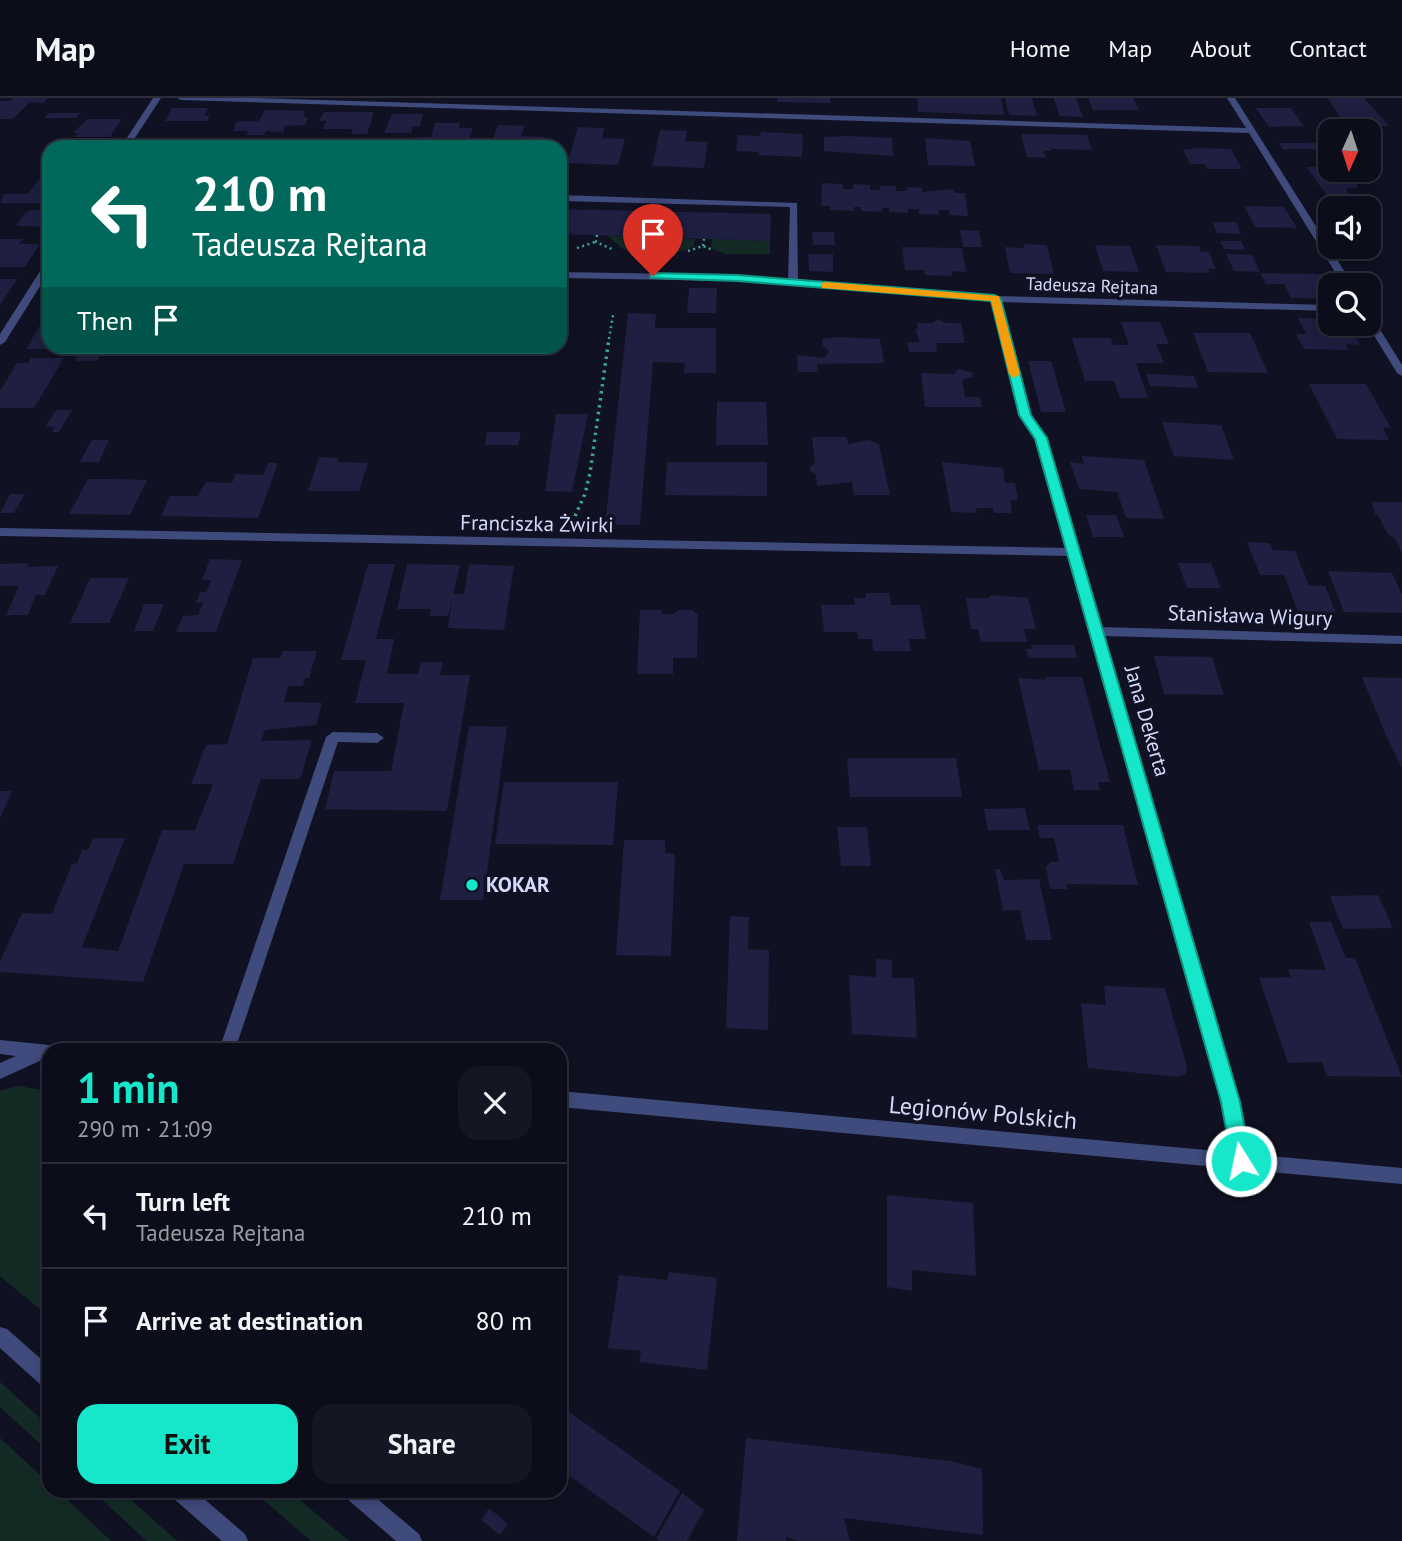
<!DOCTYPE html>
<meta charset="utf-8">
<style>
:root{--surface:#0c0d1a;--page:#151623;--text:#f1f3f6;--muted:#9a9ca2;--line:#2c2d39;--accent:#16e6ca}
body{margin:0;font-family:"PT Sans",sans-serif;background:var(--page);color:var(--text);height:100vh;display:flex;flex-direction:column;font-size:26px;white-space:nowrap}
*{box-sizing:border-box;margin:0}
p{font-size:23px;color:var(--muted)}
.icon{flex:none;width:38px;height:38px;fill:none;stroke:currentColor;stroke-width:2;stroke-linecap:round;stroke-linejoin:round}
.map{position:relative;flex:1;overflow:hidden}
.details{position:absolute;left:42px;top:945px;width:525px;height:455px;display:flex;flex-direction:column;background:var(--surface);border-radius:21px;box-shadow:0 4px 18px #0003,0 0 0 2px var(--line)}
.details>*{flex:none}
.top-card{position:absolute;left:42px;top:42px;width:525px;height:214px;border-radius:21px;box-shadow:0 4px 18px #0003,0 0 0 2px var(--line);background:#00695c;color:#fff;overflow:hidden}
.needle{width:46px;rotate:183deg}
.controls{position:absolute;left:1318px;top:21px;display:grid;gap:14px}
.controls a{display:grid;place-items:center;width:63px;height:63px;border-radius:14px;background:var(--surface);box-shadow:0 4px 18px #0003,0 0 0 2px var(--line);font-size:35px}
.pin{position:absolute;display:grid;place-items:center;width:60px;height:60px;color:#fff;margin:-72px -30px;border-radius:50% 50% 50% 0;rotate:-45deg;box-shadow:0 0 7px #0007}
.pin .icon{rotate:45deg}
.me{position:absolute;width:77px;margin:-38px;rotate:350deg;stroke-linejoin:round;filter:drop-shadow(0 0 5px #0008)}
.turn{display:flex;align-items:center;gap:24px;height:147px;padding:0 35px;font-size:32px}
.turn .icon{width:91px;height:91px;stroke-width:2.5}
.turn b{display:block;font-size:49px;line-height:60px}
.then{display:flex;align-items:center;height:66px;padding:0 35px;background:#0003;gap:14px;font-size:26px}
.round{display:grid;place-items:center;flex:none;width:74px;height:74px;border-radius:21px;background:var(--page)}
.head{display:flex;align-items:center;justify-content:space-between;height:119px;padding:0 35px}
h1{font-size:42px;font-weight:800;line-height:52px;color:var(--accent)}
.primary-button{display:flex;gap:14px;margin-top:auto;padding:14px 35px}
.primary-button a{flex:1;height:80px;border-radius:21px;background:var(--accent);color:#111;font-size:28px;font-weight:800;line-height:80px;text-align:center}
.primary-button a+a{background:var(--page);color:var(--text)}
ul{padding:0;list-style:none}
li{display:flex;align-items:center;gap:21px;height:105px;padding:0 35px;border-top:2px solid var(--line)}
li div{flex:1}
li b{display:block;font-size:26px}
li em{font-style:normal}
header{display:flex;align-items:center;gap:42px;box-sizing:border-box;height:98px;padding:0 35px;background:var(--surface);border-bottom:2px solid var(--line)}
header strong{font-size:33px}
nav{display:flex;gap:38px;margin-inline-start:auto;font-size:24px}
.map>svg:first-child{display:block}
.green{fill:#142b25}
.building{fill:#1e1f41}
.lines{fill:none;stroke-linecap:round;stroke-linejoin:round}
.path-far1{stroke:#3aaa89;stroke-width:2.5;stroke-dasharray:2 3.5;stroke-linecap:butt}
.path{stroke:#3aaa89;stroke-width:3.5;stroke-dasharray:2.5 4.5;stroke-linecap:butt}
.service{fill:#404b7d;fill-rule:evenodd}
.minor{fill:#404b7d;fill-rule:evenodd}
.tertiary{fill:#404b7d;fill-rule:evenodd}
.route{fill:#16e6ca;stroke:#0e9683;stroke-width:2}
.slow{fill:#f59e0b}
.poi-dot{fill:#16e6ca;stroke:#101122;stroke-width:2.5}
.labels{text-anchor:middle;stroke-width:7;stroke-linejoin:round;paint-order:stroke}
.far-street-label{font-size:18px;fill:#d5dafb;stroke:#101122}
.street-label{font-size:21px;fill:#d5dafb;stroke:#101122}
.poi-label{font-size:21px;font-weight:bold;fill:#d5dafb;stroke:#101122;text-anchor:start}
.near-street-label{font-size:24px;fill:#d5dafb;stroke:#101122}
</style>
<header>
<strong>Map</strong>
<nav><a>Home</a><a>Map</a><a>About</a><a>Contact</a></nav>
</header>
<div class="map">
<svg width="1402" height="1443" viewBox="0 0 1402 1443">
<rect width="100%" height="100%" fill="#101122"/>
<path class="green" d="M608,138L695,141L693,149L679,154L624,152Z
M712,141L770,143V156H725L711,150Z
M18,988L49,993V1219L0,1178V993Z
M0,1284L49,1328V1354L0,1309Z
M0,1340L49,1385V1393H58L111,1443H0Z
M92,1393H121L177,1443H147Z
M253,1393H289L349,1443H311Z"/>
<path class="building" d="M13,0H48L44,5L30,4L13,21H0V3H10Z
M777,0H830V5L777,4Z
M917,0H1001L1004,17L918,14Z
M1005,0H1032L1037,18L1009,17Z
M1053,0H1076L1083,19L1060,18Z
M1088,0H1133L1139,12H1093Z
M1328,0H1364L1389,28H1345Z
M172,10H208L204,18H210L207,23H165Z
M1256,10H1291L1304,28L1269,29Z
M265,12L305,13L303,19H308L305,27L285,28L283,35L266,33L264,37H246L248,33H233L236,25L241,23H259Z
M324,14H374L367,36H351L353,31H323L326,23H319Z
M49,15H80L76,20H44Z
M392,16H423L420,28H413L411,35H384Z
M87,21H122L110,39H74L78,35H73Z
M435,25H460L459,30H473L467,49H428L429,46L411,45L414,39H431Z
M498,27L525,28L521,38L545,39L541,49H490Z
M578,29L604,30L602,40L625,41L618,67L567,65Z
M660,32L687,33L685,43L708,44L704,70L652,68Z
M761,34L803,36L802,59L759,57V54L736,53L738,37L760,38Z
M1021,36L1087,37L1092,52L1050,51L1051,53H1044L1046,60L1027,59Z
M848,38L892,40L893,58L824,53V39Z
M226,40L225,43H230L227,49H177L182,41Z
M927,40L970,43L975,68L928,67L925,42Z
M1279,45H1322L1327,51H1283Z
M1197,50L1231,51L1242,71H1207L1205,66H1190L1183,52Z
M1320,64H1330V72H1346L1359,90H1345L1354,103H1369L1381,122H1368V110H1336L1306,69H1324Z
M43,76H49V96L40,105H0L4,96H28Z
M822,85L843,86V91H853V86L870,87V92H881L879,88H896V93H907V89L922,90V94L954,91V95H965L968,118L949,117V112H939V117L919,116V111H908V115L889,114V110H882V114L861,113V109H854V113L830,112V108H821Z
M1244,108L1284,109L1297,130L1255,129Z
M560,111L771,116L770,143L560,136Z
M31,112H49V129L16,128L26,114Z
M1212,124H1236L1241,136L1217,135Z
M960,132L979,133L982,149H963Z
M812,134H834L835,147H813Z
M0,141H23L19,146H40L25,169H0Z
M1220,143H1241L1245,152L1224,151Z
M1023,146L1047,147L1054,176L1010,175L1005,149L1024,150Z
M1095,147L1130,148L1139,174L1103,173Z
M1156,147L1199,148L1201,154H1209L1216,171H1208L1210,175L1166,174Z
M902,149L962,150L966,174L952,173V178L925,177L924,172H905Z
M808,156H833V174L809,173Z
M1226,156L1252,157L1260,174L1234,173Z
M1260,175L1325,176L1331,187L1330,201L1291,200L1284,186H1266Z
M0,181H17L0,207Z
M689,190H717L716,215H687Z
M560,198H567L564,221H560Z
M628,215L656,216L655,230H716V275H684L685,265L653,264L640,427H605Z
M1298,220L1330,221V226H1349L1360,247L1346,246L1349,252L1304,251L1296,236H1306Z
M938,221L945,225H961L965,245H936L937,254H909L907,244H920L915,231H918L917,225H932Z
M43,222H49V248H73L71,251H26Z
M1121,224H1160L1169,246H1156L1164,265H1136L1148,300H1120L1114,283H1085L1072,240H1111L1113,247H1129Z
M1193,235H1250L1268,275L1208,274Z
M837,239L880,241L884,265L817,266L818,274H798L797,257L824,260L829,253L823,248L822,241Z
M98,248H108L97,263H75L80,253L95,254Z
M31,260H64L34,310H0V293L17,265H28Z
M1028,263H1051L1066,314H1041Z
M958,271L972,274L973,279L962,282L965,299H980L982,309H925L921,275L954,276Z
M1146,276L1194,278L1198,290L1150,288Z
M1309,286H1366L1391,330H1383L1389,342L1337,341Z
M717,304H766L768,347H716Z
M56,312H72L59,334H52L55,329L46,328Z
M556,316H588L572,394L545,393Z
M1162,324L1221,327L1234,362L1174,358Z
M487,334H521L518,347H485Z
M812,339H847L848,346L868,342L879,346L890,397H854L852,384L817,388L816,377L810,373V368L815,365Z
M92,342H109L99,364H80Z
M1082,358L1144,362L1164,421L1126,420L1117,394L1079,391L1070,364L1084,366Z
M319,359L339,360L337,364L368,365L359,393H308Z
M667,364H767V398L665,397Z
M942,364L1003,370L1005,385H1015L1018,402H1010L1012,415H994L993,410H976L977,415L951,414Z
M268,365H278L258,420L161,418L170,398H198L206,384L232,385L235,376L263,377Z
M88,381H115L147,382L130,417L69,416Z
M10,396H25L14,415H0Z
M1372,404H1402V455L1395,441L1387,435L1378,417H1375Z
M1086,417H1116L1124,439H1093Z
M1247,444L1270,445L1273,452L1295,453L1309,487L1325,488L1336,515L1298,514L1284,477H1260Z
M210,461L242,462L216,534H176L183,518L198,517L203,504L196,505L200,494H206L211,482H202Z
M29,465L27,469L58,468L45,497H36L28,517H6L19,488H0V466Z
M1178,465H1211L1221,490H1187Z
M368,466H395L376,541H394L387,576H418L421,564H443L440,577H470L447,713L325,711L334,673H391L404,605H355L366,562H341Z
M407,466L460,467L453,496H464L469,466L514,468L504,532L448,530L452,502L448,518H429L431,511H397Z
M1328,473L1392,475L1402,496V515L1344,514Z
M90,480H129L109,525H70Z
M866,495H889L891,507H920L926,541H909L911,553H873L872,541H858L857,534H824L821,507H855L854,500H866Z
M991,497L1028,500L1036,531H1024L1027,544H981L978,531H971L966,500H988Z
M144,506H164L153,533H134Z
M640,512H662L661,516H673L679,512H692L698,517L697,560H673V576H637Z
M1030,547H1074L1077,560H1029L1026,551H1034Z
M283,553H317L309,580H305L303,588H288L284,604L322,605L316,627L265,632L261,643L312,642L300,681H261L233,766H184L143,884L0,874V863L22,815L52,816L72,766L77,765L82,752H88L93,740H125L82,849L118,853L162,732H195L213,686H191L206,647L227,646L253,560H280Z
M1154,558L1212,559L1224,597L1164,596Z
M1045,579H1082L1110,684H1098L1100,692H1074L1070,672H1039L1018,580L1046,582Z
M1362,579L1402,580V670L1385,635Z
M469,628L507,629L483,802H440Z
M847,660H956L962,699H850Z
M504,684H618L613,747L495,746Z
M0,693H12L0,721Z
M1025,710L1030,732H988L984,711Z
M1037,727H1123L1138,787L1066,786L1068,791H1050L1046,769L1051,764H1059L1054,740H1040Z
M837,729H867L871,768H841Z
M624,742H665V755L675,756L671,858L616,857Z
M995,771H1000L1004,782L1039,781L1052,842H1026L1020,812L1003,813Z
M1378,797L1393,830L1343,831L1330,798Z
M730,818L749,819L748,851L769,852L768,932L726,930Z
M1309,824H1331L1346,860H1355L1402,979L1327,978L1322,964L1288,965L1259,880L1291,879L1288,871L1326,872Z
M876,861L892,862V880H914L917,940L852,936L849,877L876,879Z
M1104,888L1165,890L1187,969L1186,975L1178,979L1088,970L1081,905L1106,907Z
M887,1097L973,1105L976,1178L912,1172V1193L887,1189Z
M669,1174L717,1180L707,1272L639,1264L641,1253L608,1250L619,1177L667,1182Z
M568,1313L680,1393L654,1439L560,1371V1326Z
M746,1340L950,1363L982,1371L983,1437L844,1420L850,1443H798L786,1439V1443H737Z
M682,1395L704,1412L687,1443H659L656,1441Z
M489,1410L508,1426L500,1437L481,1422Z"/>
<g class="lines">
<path class="path-far1" d="M597,137L596,144L614,152
M703,148L704,141
M577,150L595,144
M688,153L703,148L713,152
M609,241L613,217"/>
<path class="path" d="M575,418L585,396L590,375L609,240"/>
<path class="service" d="M560,97L797,105L798,184L793,187L788,184L790,109L560,103Z
M333,634L377,635L384,640L377,645L338,644L235,952H219L326,639Z"/>
<path class="minor" d="M153,0H161L129,49H121Z
M177,0H255L1246,30L1227,0H1235L1353,187H1343L1249,35L181,2Z
M49,164V174L5,244L0,247V236L44,167Z
M560,174L737,177L995,198L1330,207V213L1000,204L1030,317L1046,340L1101,529L1402,538V546L1104,538L1239,1004L1250,1063L1247,1069L1241,1071L1235,1069L1232,1063L1223,1004L1069,458L0,438V430L1067,450L1036,340L1020,317L991,203L737,183L560,180Z
M1368,217L1373,220L1402,267V278L1397,275L1367,226Z"/>
<path class="tertiary" d="M0,942L49,947L56,952H49V961H44L0,981V965L16,958L0,956Z
M560,993L1402,1070V1086L560,1009Z
M0,1229L7,1231L49,1268V1290L42,1288L0,1250Z
M170,1393H195L245,1436L248,1443H222L173,1400Z
M343,1393H368L419,1436L422,1443H396L346,1400Z"/>
</g>
<path class="route" d="M653,175L737,177L995,197L1001,201L1031,317L1047,340L1240,1004L1251,1063L1248,1070L1241,1073L1235,1070L1232,1063L1221,1004L1035,341L1019,317L991,203L737,183L650,180V176Z"/>
<path class="slow" d="M826,184L999,198L1020,276L1014,280L1009,276L991,203L822,190V185Z"/>
<circle class="poi-dot" cx="472" cy="787" r="7"/>
<g class="labels">
<g class="far-street-label">
<text transform="translate(1092 188) rotate(2)" y="6">Tadeusza Rejtana</text>
</g>
<g class="street-label">
<text transform="translate(537 426) rotate(1)" y="7">Franciszka Żwirki</text>
<text transform="translate(1250 518) rotate(2)" y="7">Stanisława Wigury</text>
<text transform="translate(1147 623) rotate(74)" y="7">Jana Dekerta</text>
</g>
<g class="poi-label">
<text x="486" y="794">KOKAR</text>
</g>
<g class="near-street-label">
<text transform="translate(983 1015) rotate(5)" y="8">Legionów Polskich</text>
</g>
</g>
</svg>
<div class="controls">
<a><svg class="needle" viewBox="-14 -14 28 28"><path d="M0-13l5 13h-10z" fill="#e53935"/><path d="M0 13l5-13h-10z" fill="#9a9ca2"/></svg></a>
<a><svg class="icon" aria-label="sound" viewBox="0 0 24 24"><path d="M4 9h4l5-4v14l-5-4H4zM17 9q2 3 0 6"/></svg></a>
<a><svg class="icon" aria-label="search" viewBox="0 0 24 24"><circle cx="10" cy="10" r="6"/><path d="M15 15l6 6"/></svg></a>
</div>
<div class="pin" style="left:653px;top:178px;background:#d93025"><svg class="icon" aria-label="arrive" viewBox="0 0 24 24"><path d="M6 21V4h12l-3 4 3 4H6"/></svg></div>
<svg class="me" style="left:1241px;top:1063px" viewBox="-20 -20 40 40"><circle r="17" fill="#16e6ca" stroke="#fff" stroke-width="3"/><path d="M0-11L8 9 0 5-8 9z" fill="#fff"/></svg>
<div class="top-card">
<div class="turn"><svg class="icon" aria-label="left" viewBox="0 0 24 24"><path d="M17 20v-9H6M10 6l-5 5 5 5"/></svg><div><b>210 m</b>Tadeusza Rejtana</div></div>
<div class="then">Then<svg class="icon" aria-label="arrive" viewBox="0 0 24 24"><path d="M6 21V4h12l-3 4 3 4H6"/></svg></div>
</div>
<section class="details">
<div class="head"><div><h1>1 min</h1><p>290 m · 21:09</p></div><a class="round"><svg class="icon" aria-label="close" viewBox="0 0 24 24"><path d="M6 6l12 12M18 6L6 18"/></svg></a></div>
<ul>
<li><svg class="icon" aria-label="left" viewBox="0 0 24 24"><path d="M17 20v-9H6M10 6l-5 5 5 5"/></svg><div><b>Turn left</b><p>Tadeusza Rejtana</p></div><em>210 m</em></li>
<li><svg class="icon" aria-label="arrive" viewBox="0 0 24 24"><path d="M6 21V4h12l-3 4 3 4H6"/></svg><div><b>Arrive at destination</b></div><em>80 m</em></li>
</ul>
<div class="primary-button"><a>Exit</a><a>Share</a></div>
</section>
</div>
